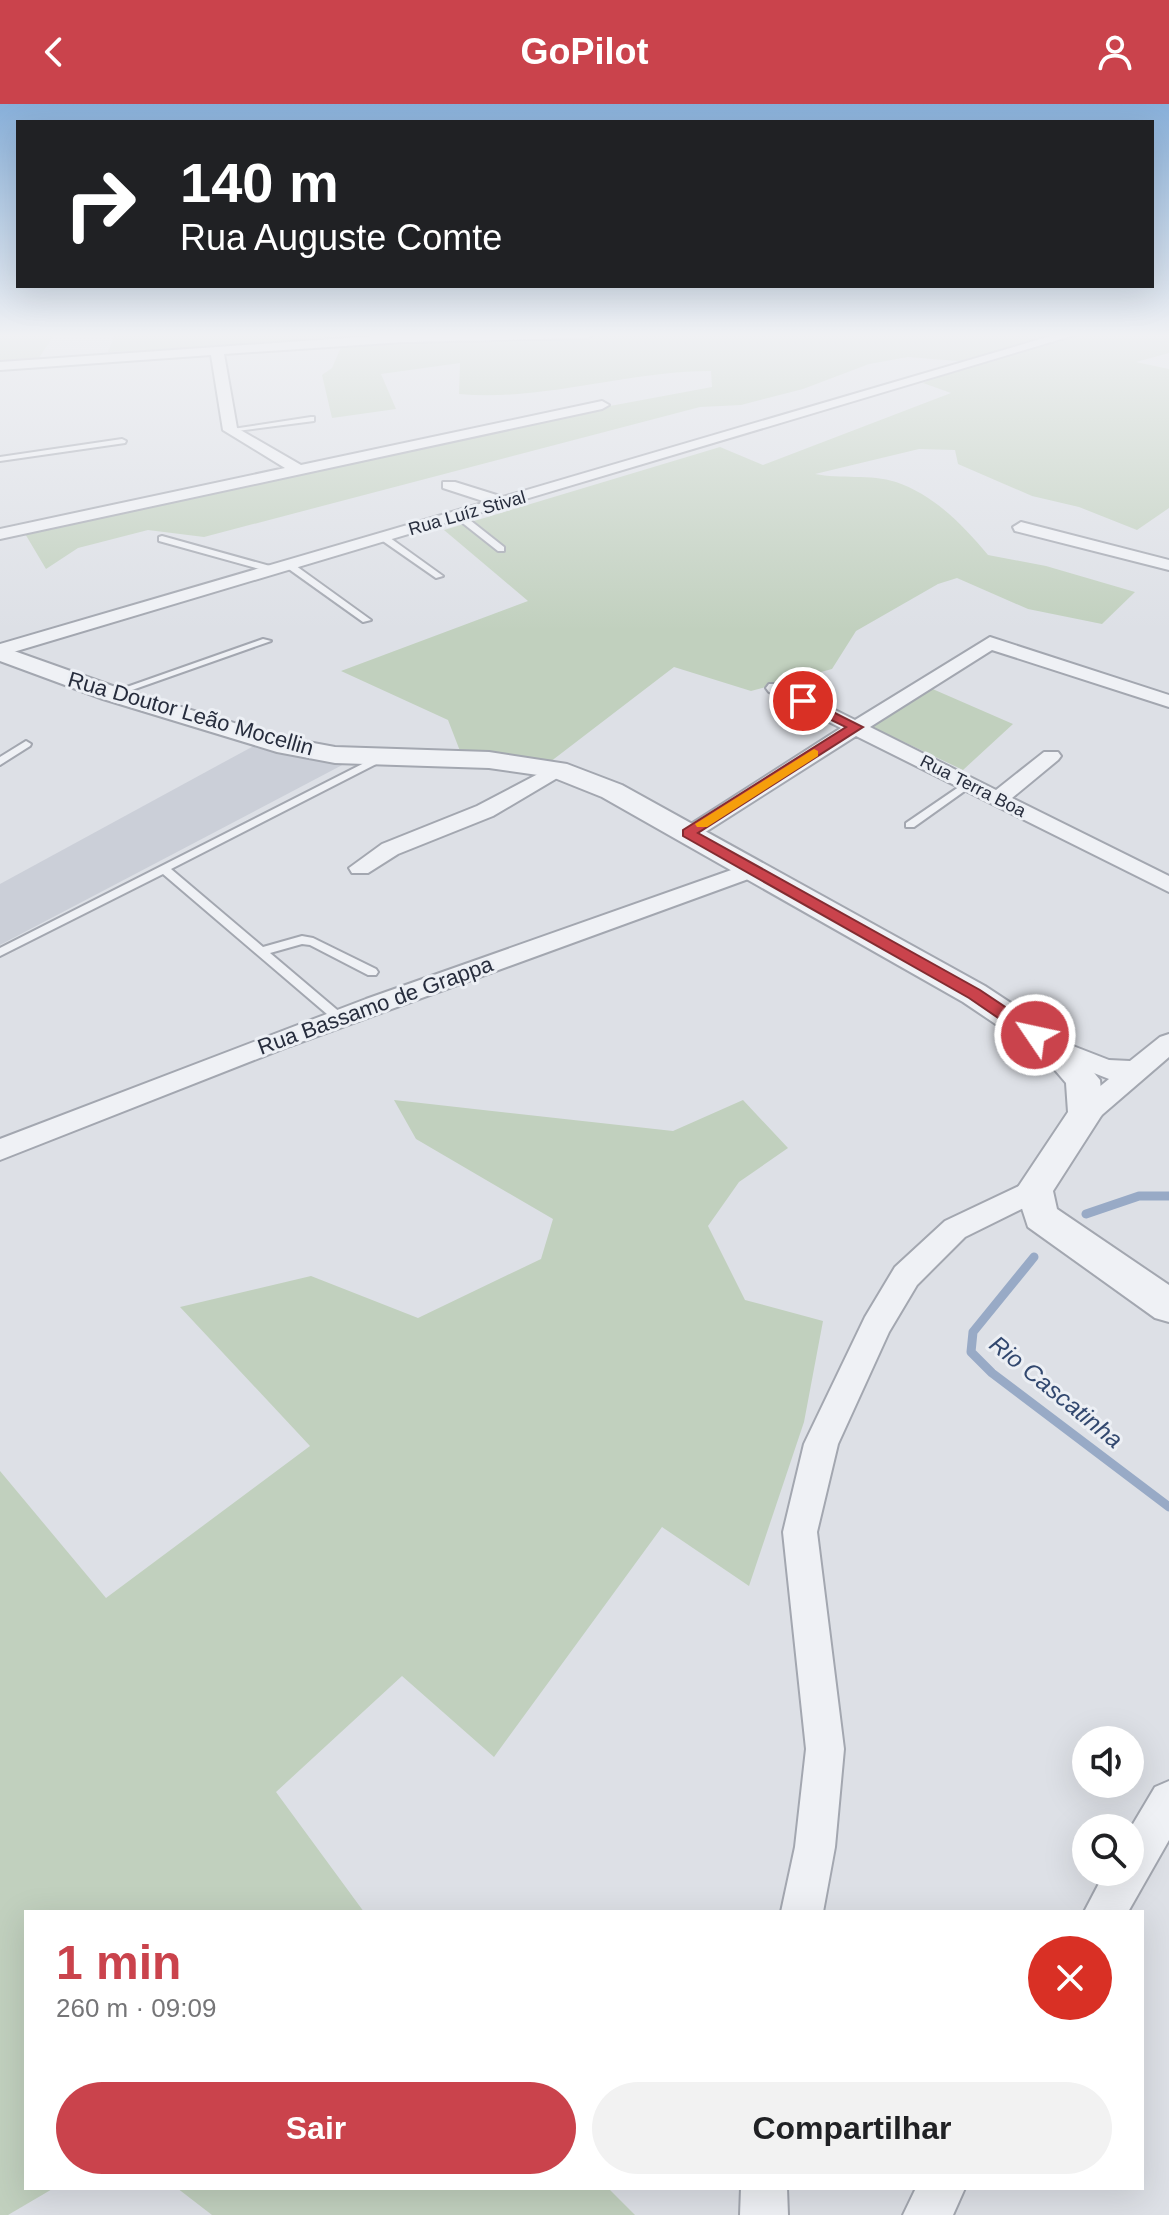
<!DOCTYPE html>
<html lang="pt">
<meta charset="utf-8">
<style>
:root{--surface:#fff;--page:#f2f2f2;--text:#202124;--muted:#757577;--accent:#ca434c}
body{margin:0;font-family:Helvetica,sans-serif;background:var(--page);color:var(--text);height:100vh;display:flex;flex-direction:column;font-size:30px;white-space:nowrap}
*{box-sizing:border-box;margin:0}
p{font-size:26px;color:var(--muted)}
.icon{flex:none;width:44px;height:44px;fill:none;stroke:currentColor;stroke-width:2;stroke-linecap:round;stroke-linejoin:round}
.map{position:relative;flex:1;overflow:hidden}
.drawer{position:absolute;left:24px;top:1806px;width:1120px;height:280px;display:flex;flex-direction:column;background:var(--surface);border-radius:0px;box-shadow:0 8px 32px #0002}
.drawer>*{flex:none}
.banner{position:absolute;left:16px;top:16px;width:1138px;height:168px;border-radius:0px;box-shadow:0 8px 32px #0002;background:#202124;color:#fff;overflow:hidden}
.controls{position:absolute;left:1072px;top:1622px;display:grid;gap:16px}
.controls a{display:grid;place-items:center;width:72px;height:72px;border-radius:50%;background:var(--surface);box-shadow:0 8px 32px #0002;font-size:40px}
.pin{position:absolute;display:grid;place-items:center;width:68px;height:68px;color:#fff;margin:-34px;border:4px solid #fff;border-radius:50%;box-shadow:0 2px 8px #0007}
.me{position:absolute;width:88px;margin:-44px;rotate:304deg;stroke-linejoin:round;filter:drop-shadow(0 0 6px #0008)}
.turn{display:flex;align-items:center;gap:28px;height:168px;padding:0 32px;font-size:36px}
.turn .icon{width:104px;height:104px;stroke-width:2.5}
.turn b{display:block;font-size:56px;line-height:68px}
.round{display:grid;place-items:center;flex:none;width:84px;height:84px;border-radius:42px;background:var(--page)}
.head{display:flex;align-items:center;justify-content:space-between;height:136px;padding:0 32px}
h1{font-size:48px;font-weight:700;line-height:60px;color:var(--accent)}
.button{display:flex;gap:16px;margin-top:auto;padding:16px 32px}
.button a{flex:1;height:92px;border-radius:48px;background:var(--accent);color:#fff;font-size:32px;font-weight:700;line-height:92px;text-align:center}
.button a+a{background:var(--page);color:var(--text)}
header{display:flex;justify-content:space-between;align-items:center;height:104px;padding:0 32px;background:var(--accent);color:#fff;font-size:36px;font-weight:700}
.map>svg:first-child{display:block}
.built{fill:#cbcfd8}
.green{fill:#c1d0be}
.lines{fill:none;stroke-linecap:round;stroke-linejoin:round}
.stream{stroke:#98aac6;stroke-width:9}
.service-casing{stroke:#a3a7b0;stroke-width:4}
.minor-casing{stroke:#a3a7b0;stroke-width:4}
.tertiary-casing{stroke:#a3a7b0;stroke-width:4}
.service{fill:#eff1f5;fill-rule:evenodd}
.minor{fill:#eff1f5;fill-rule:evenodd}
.tertiary{fill:#eff1f5;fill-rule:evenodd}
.route{fill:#ca434c;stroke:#832c31;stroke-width:2}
.slow{fill:#f59e0b}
.labels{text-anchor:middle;stroke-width:6;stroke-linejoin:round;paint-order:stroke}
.far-street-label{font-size:18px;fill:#272d3d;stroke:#eceff4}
.street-label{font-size:22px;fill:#272d3d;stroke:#eceff4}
.water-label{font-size:24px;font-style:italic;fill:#32486f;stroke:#eceff4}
</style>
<header><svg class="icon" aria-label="back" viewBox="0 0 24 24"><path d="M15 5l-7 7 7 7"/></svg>GoPilot<svg class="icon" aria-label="person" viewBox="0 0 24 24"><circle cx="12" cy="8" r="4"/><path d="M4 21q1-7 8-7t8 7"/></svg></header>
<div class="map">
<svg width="1169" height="2111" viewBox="0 0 1169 2111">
<rect width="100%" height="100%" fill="#dde0e6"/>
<path class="built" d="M259,639L348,658L0,841V780Z"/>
<path class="green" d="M0,230H55L38,255L0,258Z
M115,230H329L335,237L108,248Z
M716,230H1169V249L1136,258L1169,265V404L1137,426L1079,403L1032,392L958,360L955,346L919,345L815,370C840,375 871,370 896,378C934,391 963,421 988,451L1046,462L1135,488L1102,520L1028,505L957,474L938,480L856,527L832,565L751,587L674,563L550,658L460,647L448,616L341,567L528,497L444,426L720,343L763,361L951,289L923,279L969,258L908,253L869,260L803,285L741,301L700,303L204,433L148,426L78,444L46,465L24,428L540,315L712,283L711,267C626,267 541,298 459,290L460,259L381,270L396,305L332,314L322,271L332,264L342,241L440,235Z
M928,583L1013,620L963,666L868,621Z
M394,996L673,1027L743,996L788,1044L739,1078L708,1122L745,1196L823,1217L804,1318L749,1482L662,1423L494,1653L402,1572L276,1688L364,1808H26V2084H54L8,2111H0V1367L106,1494L310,1342L180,1203L311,1172L418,1214L541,1155L553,1115L416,1035Z
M177,2084H608L635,2111H212Z"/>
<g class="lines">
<path class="stream" d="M1086,1110L1139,1092H1169
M1034,1153L973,1228L971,1248L992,1269L1169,1403"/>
<g class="service-casing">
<path id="service" d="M311,313H314V317L230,328L226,326Z
M122,335L126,337L125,339L0,357V353Z
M455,409H461L504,443V447H498L455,413Z
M380,431H386L443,472L436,474L380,435Z
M162,432L277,464L278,466L274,469L159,437V433Z
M286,459H292L371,516L363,518L286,463Z
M263,535L271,537L115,592L107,590Z
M26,637L31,640L30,642L0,661V653Z
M380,651L385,654L384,656L171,765L263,843L302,832L313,834L376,865L378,868L376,871H368L310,841L302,840L270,849L342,910L344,913L342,916H334L163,770L0,852V844Z
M969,676L973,677V681L914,723H906V719Z"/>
</g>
<g class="minor-casing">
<path id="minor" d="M404,230H593L587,234L404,238L224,250L237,324L301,361L602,297L609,301L602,305L0,435V425L285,364L223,326L211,251L0,266V258Z
M1058,230H1078L0,552V540L486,398L443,384V378H455L503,393Z
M1021,418L1169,456V466L1015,427L1013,423Z
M990,533L1169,591V603L992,546L870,623L996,686L1044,648H1058L1061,652L1058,656L1012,694L1169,772V788L856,632L696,734H680L677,729L841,624L769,588L766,584L769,580H783L855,616Z
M557,660L564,662L567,666L564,670L493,712L398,750L368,769H352L349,764L382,740L477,702Z
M754,758L762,760L765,765L762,770L290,942L0,1056V1035L366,895Z
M1169,930V953L1096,1016L1086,1019L1076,1016L1072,1009L1076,1002L1109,975L1046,950L1042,944L1046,938L1055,935L1109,956L1130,957L1160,933Z
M1034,1075L1044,1078L1048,1086L1044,1094L965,1133L917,1181L889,1228L838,1340L817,1428L844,1645L835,1743L823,1808H781L795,1743L806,1645L783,1428L804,1340L865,1213L895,1163L945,1117Z
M1169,1677V1736L1128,1808H1084L1105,1768H1130V1725L1155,1683Z
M741,2084H787L788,2111H740Z
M916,2084H965L953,2111H903Z"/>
</g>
<g class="tertiary-casing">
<path id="tertiary" d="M0,542L121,585L281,633L335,643L489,648L567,660L622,681L985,882L1067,936L1100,976L1103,1009L1053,1087L1057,1105L1169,1181V1218L1155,1214L1028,1123L1016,1086L1068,1008L1066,979L1043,952L963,898L602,693L552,673L489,664L335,659L277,648L103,595L0,557Z"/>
</g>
<use href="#service" class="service"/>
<use href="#minor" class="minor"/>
<use href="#tertiary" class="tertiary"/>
</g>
<linearGradient id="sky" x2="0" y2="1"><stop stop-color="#88b0da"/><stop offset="0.44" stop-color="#f0f1f4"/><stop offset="1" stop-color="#f0f1f4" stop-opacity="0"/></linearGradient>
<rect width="1169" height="526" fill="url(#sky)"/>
<path class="route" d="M803,593L863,623L698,729L980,886L1041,927L1043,931L1041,935H1029L969,894L683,732V726L846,623L798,600L796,597Z"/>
<path class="slow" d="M814,645L818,647V652L707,723H697L695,720Z"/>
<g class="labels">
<g class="far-street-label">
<text transform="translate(467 409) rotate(-16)" y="6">Rua Luíz Stival</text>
<text transform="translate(973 682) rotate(27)" y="6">Rua Terra Boa</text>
</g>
<g class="street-label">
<text transform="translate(191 609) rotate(16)" y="8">Rua Doutor Leão Mocellin</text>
<text transform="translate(375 901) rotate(-20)" y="8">Rua Bassamo de Grappa</text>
</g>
<g class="water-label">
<text transform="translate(1056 1288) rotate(39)" y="8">Rio Cascatinha</text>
</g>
</g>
</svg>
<div class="controls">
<a><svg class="icon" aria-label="sound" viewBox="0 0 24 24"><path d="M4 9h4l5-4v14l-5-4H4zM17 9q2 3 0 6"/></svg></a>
<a><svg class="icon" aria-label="search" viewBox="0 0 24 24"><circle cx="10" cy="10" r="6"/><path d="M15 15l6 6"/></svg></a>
</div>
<div class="pin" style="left:803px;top:597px;background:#d93025"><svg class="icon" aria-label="arrive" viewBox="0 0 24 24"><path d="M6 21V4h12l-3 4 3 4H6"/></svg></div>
<svg class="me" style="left:1035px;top:931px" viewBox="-20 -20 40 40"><circle r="17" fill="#ca434c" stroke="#fff" stroke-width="3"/><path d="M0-11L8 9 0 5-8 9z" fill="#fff"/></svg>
<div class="banner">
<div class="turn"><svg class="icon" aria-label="right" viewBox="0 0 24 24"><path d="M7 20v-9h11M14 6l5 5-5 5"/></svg><div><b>140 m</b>Rua Auguste Comte</div></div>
</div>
<section class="drawer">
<div class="head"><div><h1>1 min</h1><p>260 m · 09:09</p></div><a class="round" style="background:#d93025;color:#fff"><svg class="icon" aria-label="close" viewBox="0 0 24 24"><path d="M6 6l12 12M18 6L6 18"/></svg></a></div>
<div class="button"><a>Sair</a><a>Compartilhar</a></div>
</section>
</div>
